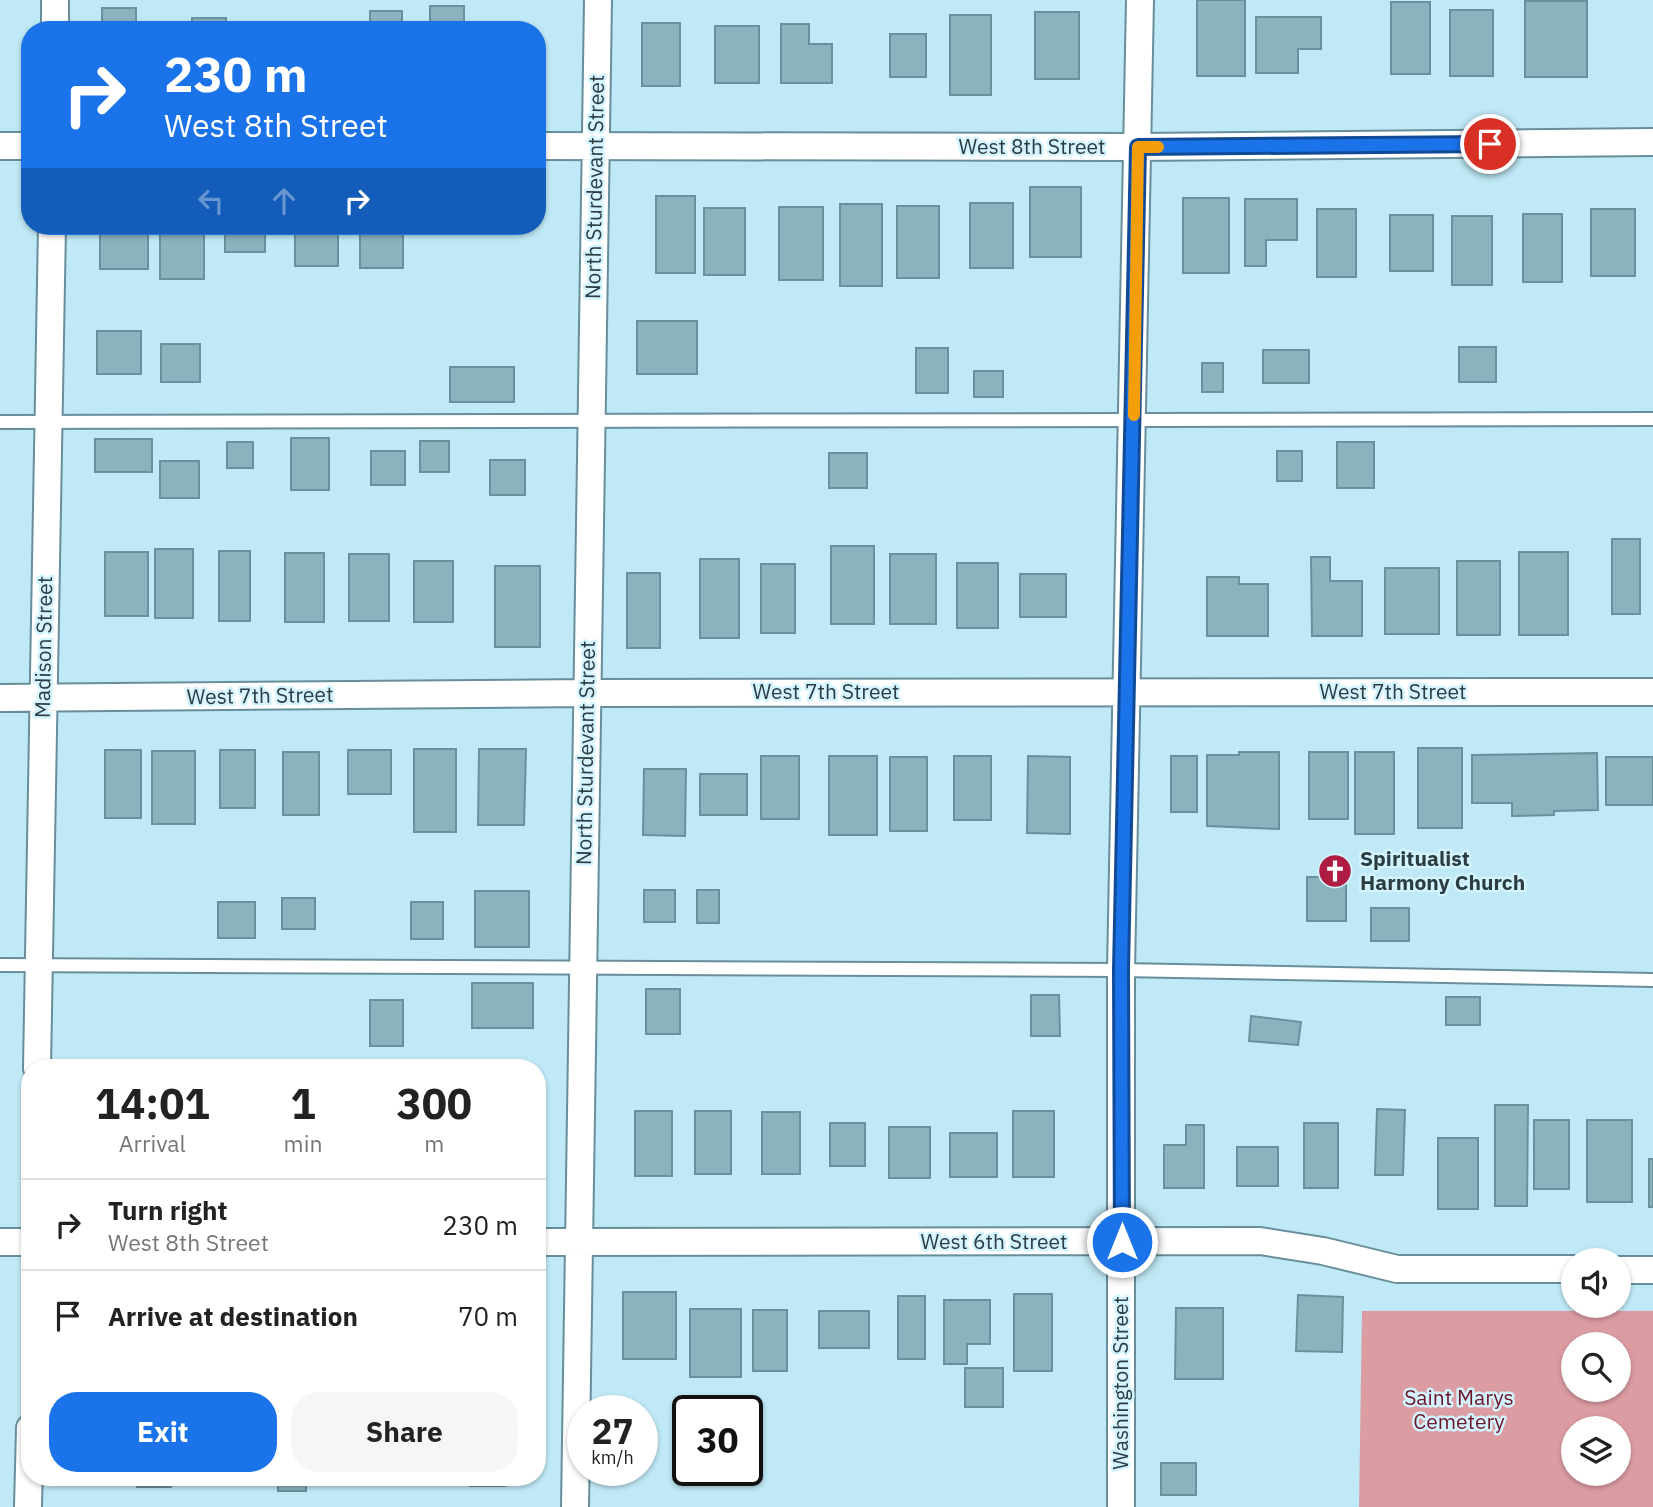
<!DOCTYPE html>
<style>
:root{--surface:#fff;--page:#f6f6f6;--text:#222;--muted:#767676;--line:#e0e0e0;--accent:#1a73e8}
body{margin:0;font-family:"IBM Plex Sans",sans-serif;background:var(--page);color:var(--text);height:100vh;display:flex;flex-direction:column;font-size:26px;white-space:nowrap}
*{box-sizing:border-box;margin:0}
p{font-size:23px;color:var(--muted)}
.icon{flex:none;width:38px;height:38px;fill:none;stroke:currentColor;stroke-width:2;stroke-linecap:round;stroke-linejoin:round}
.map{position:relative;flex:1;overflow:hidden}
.side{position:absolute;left:21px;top:1059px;width:525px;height:427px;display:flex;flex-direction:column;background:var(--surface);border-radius:28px;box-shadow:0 2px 5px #0004}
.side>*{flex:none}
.guide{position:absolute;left:21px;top:21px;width:525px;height:214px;border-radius:28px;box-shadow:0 2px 5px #0004;background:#1a73e8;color:#fff;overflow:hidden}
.controls{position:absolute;left:1561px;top:1248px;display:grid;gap:14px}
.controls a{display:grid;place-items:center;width:70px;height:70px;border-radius:50%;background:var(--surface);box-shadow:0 2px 5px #0004;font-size:35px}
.speed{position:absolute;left:567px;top:1395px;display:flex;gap:14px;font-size:35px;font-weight:700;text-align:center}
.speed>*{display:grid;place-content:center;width:91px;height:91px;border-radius:50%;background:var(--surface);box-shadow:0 2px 5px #0004;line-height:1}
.speed small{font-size:18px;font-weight:400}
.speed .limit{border:4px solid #111;border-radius:10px;background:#fff;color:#111}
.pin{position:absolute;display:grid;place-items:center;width:60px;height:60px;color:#fff;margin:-30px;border:4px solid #fff;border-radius:50%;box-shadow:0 2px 7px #0007}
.me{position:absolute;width:77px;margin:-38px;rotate:0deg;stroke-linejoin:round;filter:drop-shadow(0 0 5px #0008)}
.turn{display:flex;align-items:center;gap:24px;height:147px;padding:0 28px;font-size:32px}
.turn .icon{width:91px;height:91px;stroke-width:2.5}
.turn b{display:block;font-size:49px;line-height:60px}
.lanes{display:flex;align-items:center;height:66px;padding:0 28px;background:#0003;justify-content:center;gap:35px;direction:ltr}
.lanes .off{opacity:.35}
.eta{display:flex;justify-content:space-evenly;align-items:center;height:119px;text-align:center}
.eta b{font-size:42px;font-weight:700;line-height:49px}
.primary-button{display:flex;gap:14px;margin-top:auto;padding:14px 28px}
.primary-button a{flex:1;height:80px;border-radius:28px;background:var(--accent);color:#fff;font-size:28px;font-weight:700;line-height:80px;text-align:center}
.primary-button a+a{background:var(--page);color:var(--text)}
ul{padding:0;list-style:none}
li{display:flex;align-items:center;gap:21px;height:91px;padding:0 28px;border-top:2px solid var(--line)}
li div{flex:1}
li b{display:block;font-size:26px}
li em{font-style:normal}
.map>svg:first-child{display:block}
.green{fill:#dc9da2;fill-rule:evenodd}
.building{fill:#8ab3bf;stroke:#69919d;stroke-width:2}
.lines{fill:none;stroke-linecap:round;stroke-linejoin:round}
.service-casing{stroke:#678e9a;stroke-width:16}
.minor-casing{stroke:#678e9a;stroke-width:30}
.service{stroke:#fff;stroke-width:12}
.minor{stroke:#fff;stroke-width:26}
.route-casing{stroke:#114b97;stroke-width:18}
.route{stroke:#1a73e8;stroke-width:12}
.slow{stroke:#f59e0b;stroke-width:12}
.labels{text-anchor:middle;stroke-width:5;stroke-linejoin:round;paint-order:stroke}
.street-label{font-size:21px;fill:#2c3d42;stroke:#d3f4ff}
.poi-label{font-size:21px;font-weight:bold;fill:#2c3d42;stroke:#d3f4ff;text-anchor:start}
.park-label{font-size:21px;fill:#6d1629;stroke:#d3f4ff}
</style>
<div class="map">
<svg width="1653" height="1507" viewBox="0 0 1653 1507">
<rect width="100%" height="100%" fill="#bfe9f6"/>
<path class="green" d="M1362,1311H1653V1507H1359ZM1573,1344H1619V1390H1573ZM1573,1428H1619V1474H1573Z"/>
<path class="building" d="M1197,0H1245V76H1197Z
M1525,1H1587V77H1525Z
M1391,2H1430V74H1391Z
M430,6H464V30H430Z
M102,8H136V30H102Z
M1450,10H1493V76H1450Z
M370,11H402V30H370Z
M1035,12H1079V79H1035Z
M950,15H991V95H950Z
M1256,17H1321V49H1298V73H1256Z
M192,18H226V30H192Z
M146,22H178V30H146Z
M642,23H680V86H642Z
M781,24H809V44H832V83H781Z
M715,26H759V83H715Z
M890,34H926V77H890Z
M1030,187H1081V257H1030Z
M656,196H695V273H656Z
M1183,198H1229V273H1183Z
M1245,199H1297V240H1266V266H1245Z
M970,203H1013V268H970Z
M840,204H882V286H840Z
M897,206H939V278H897Z
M779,207H823V280H779Z
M704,208H745V275H704Z
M1317,209H1356V277H1317Z
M1591,209H1635V276H1591Z
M1523,214H1562V282H1523Z
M1390,215H1433V271H1390Z
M1452,216H1492V285H1452Z
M100,226H148V269H100Z
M160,226H204V279H160Z
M225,226H265V252H225Z
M295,226H338V266H295Z
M360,226H403V268H360Z
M637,321H697V374H637Z
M97,331H141V374H97Z
M161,344H200V382H161Z
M1459,347H1496V382H1459Z
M916,348H948V393H916Z
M1263,350H1309V383H1263Z
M1202,363H1223V392H1202Z
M450,367H514V402H450Z
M974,371H1003V397H974Z
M291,438H329V490H291Z
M95,439H152V472H95Z
M420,441H449V472H420Z
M227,442H253V468H227Z
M1337,442H1374V488H1337Z
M371,451H405V485H371Z
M1277,451H1302V481H1277Z
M829,453H867V488H829Z
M490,460H525V495H490Z
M160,461H199V498H160Z
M1612,539H1640V614H1612Z
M831,546H874V624H831Z
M155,549H193V618H155Z
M219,551H250V621H219Z
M105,552H148V616H105Z
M1519,552H1568V635H1519Z
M285,553H324V622H285Z
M349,554H389V621H349Z
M890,554H936V624H890Z
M1311,557H1330V581H1362V636H1312Z
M700,559H739V638H700Z
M414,561H453V622H414Z
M1457,561H1500V635H1457Z
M957,563H998V628H957Z
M761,564H795V633H761Z
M495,566H540V647H495Z
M1385,568H1439V634H1385Z
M627,573H660V648H627Z
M1020,574H1066V617H1020Z
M1207,577H1239V584H1268V636H1207Z
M1418,748H1462V828H1418Z
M414,749H456V832H414Z
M479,749H526L524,825H478Z
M105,750H141V818H105Z
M220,750H255V808H220Z
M348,750H391V794H348Z
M152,751H195V824H152Z
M283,752H319V815H283Z
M1239,752H1279V829L1207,826V755H1239Z
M1309,752H1348V819H1309Z
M1355,752H1394V834H1355Z
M1597,753L1598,810L1554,811V815L1512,816V803H1472V755Z
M761,756H799V819H761Z
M829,756H877V835H829Z
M954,756H991V820H954Z
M1028,756L1070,757V834L1027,833Z
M1171,756H1197V812H1171Z
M890,757H927V831H890Z
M1606,757H1653V805H1606Z
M644,769H686L685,836L643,835Z
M700,774H747V815H700Z
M1307,877H1346V921H1307Z
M644,890H675V922H644Z
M697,890H719V923H697Z
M475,891H529V947H475Z
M282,898H315V929H282Z
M218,902H255V938H218Z
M411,902H443V939H411Z
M1371,908H1409V941H1371Z
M472,983H533V1028H472Z
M646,989H680V1034H646Z
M1031,995H1059L1060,1036H1031Z
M1446,997H1480V1025H1446Z
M370,1000H403V1046H370Z
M1251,1016L1301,1022L1298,1045L1249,1041Z
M1495,1105H1528L1527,1206H1495Z
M1377,1109L1405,1110L1403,1175H1375Z
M635,1111H672V1176H635Z
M695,1111H731V1174H695Z
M1013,1111H1054V1177H1013Z
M762,1112H800V1174H762Z
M1534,1120H1569V1189H1534Z
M1587,1120H1632V1202H1587Z
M830,1123H865V1166H830Z
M1304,1123H1338V1188H1304Z
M1186,1125H1204V1188H1164V1145H1186Z
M889,1127H930V1178H889Z
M950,1133H997V1177H950Z
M1438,1138H1478V1209H1438Z
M1237,1147H1278V1186H1237Z
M1649,1159H1653V1207H1649Z
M623,1292H676V1359H623Z
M1014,1294H1052V1371H1014Z
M1298,1295L1343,1297L1342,1352L1296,1351Z
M898,1296H925V1359H898Z
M944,1300H990V1344H967V1364H944Z
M1176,1308H1223V1379H1175Z
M690,1309H741V1377H690Z
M753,1310H787V1371H753Z
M819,1311H869V1348H819Z
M965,1368H1003V1407H965Z
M1161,1463H1196V1495H1161Z
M137,1477H171V1487H137Z
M278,1477H306V1491H278Z
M470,1477H505V1486H470Z"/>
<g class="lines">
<g class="service-casing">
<path id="service" d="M0,422L1653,419
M0,965L1121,970L1653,980"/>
</g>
<g class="minor-casing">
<path id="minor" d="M55,30V0
M0,146H30
M537,146L1138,147L1653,142
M0,698L587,693L1653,692
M37,1068L52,226
M0,1242H30
M537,1242L1260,1241L1323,1251L1397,1269H1573
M1619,1270H1653
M28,1507L30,1428
M575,1507L598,0
M1121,1507V970L1140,0"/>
</g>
<use href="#service" class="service"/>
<use href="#minor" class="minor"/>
</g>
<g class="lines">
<g class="route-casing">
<path id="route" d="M1122,1242L1121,970L1138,147L1490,144"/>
</g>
<use href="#route" class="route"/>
<path class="slow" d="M1134,415L1138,147H1158"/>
</g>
<defs>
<g id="church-disc" transform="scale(1.75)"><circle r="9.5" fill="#af1c42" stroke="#d3f4ff"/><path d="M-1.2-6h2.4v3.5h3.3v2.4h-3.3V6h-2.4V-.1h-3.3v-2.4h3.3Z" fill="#fff"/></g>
</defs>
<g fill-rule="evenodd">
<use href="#church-disc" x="1335" y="871"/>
</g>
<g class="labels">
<g class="street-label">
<text x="1032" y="154">West 8th Street</text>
<text transform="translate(595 187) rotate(-89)" y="7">North Sturdevant Street</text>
<text transform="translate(44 647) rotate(-89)" y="7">Madison Street</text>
<text x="826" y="699">West 7th Street</text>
<text x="1393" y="699">West 7th Street</text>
<text transform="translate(260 696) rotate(-1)" y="7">West 7th Street</text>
<text transform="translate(586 753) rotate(-89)" y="7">North Sturdevant Street</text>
<text x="994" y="1249">West 6th Street</text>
<text transform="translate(1121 1383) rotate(-90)" y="7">Washington Street</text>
</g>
<g class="poi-label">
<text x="1360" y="866">Spiritualist<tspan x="1360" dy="24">Harmony Church</tspan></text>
</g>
<g class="park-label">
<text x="1459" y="1405">Saint Marys<tspan x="1459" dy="24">Cemetery</tspan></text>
</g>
</g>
</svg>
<div class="controls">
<a><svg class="icon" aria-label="sound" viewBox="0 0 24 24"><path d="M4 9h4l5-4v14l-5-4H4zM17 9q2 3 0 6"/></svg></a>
<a><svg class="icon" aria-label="search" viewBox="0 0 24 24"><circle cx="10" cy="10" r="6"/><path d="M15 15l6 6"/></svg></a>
<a><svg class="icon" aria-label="layers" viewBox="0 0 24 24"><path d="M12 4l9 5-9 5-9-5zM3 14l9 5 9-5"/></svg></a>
</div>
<div class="speed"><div>27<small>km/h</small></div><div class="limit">30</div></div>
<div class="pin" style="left:1490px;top:144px;background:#d93025"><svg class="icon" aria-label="arrive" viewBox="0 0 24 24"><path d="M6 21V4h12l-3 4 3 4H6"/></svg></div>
<svg class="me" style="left:1122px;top:1242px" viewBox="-20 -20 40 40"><circle r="17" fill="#1a73e8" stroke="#fff" stroke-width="3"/><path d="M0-11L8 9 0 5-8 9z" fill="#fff"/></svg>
<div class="guide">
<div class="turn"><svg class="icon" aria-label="right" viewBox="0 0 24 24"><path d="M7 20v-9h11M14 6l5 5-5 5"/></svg><div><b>230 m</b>West 8th Street</div></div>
<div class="lanes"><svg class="icon off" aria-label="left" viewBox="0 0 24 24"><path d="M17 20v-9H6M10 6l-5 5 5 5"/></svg><svg class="icon off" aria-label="ahead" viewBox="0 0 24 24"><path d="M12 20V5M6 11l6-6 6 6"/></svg><svg class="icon" aria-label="right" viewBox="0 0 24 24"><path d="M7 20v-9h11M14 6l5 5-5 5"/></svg></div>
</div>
<section class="side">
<div class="eta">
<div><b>14:01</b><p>Arrival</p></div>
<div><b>1</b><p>min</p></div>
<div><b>300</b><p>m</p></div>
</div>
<ul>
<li><svg class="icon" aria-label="right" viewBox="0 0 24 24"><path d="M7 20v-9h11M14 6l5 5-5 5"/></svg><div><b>Turn right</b><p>West 8th Street</p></div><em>230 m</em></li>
<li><svg class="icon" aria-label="arrive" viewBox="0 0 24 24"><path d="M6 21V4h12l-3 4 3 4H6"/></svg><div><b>Arrive at destination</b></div><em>70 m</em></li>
</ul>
<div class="primary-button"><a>Exit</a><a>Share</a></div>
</section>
</div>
